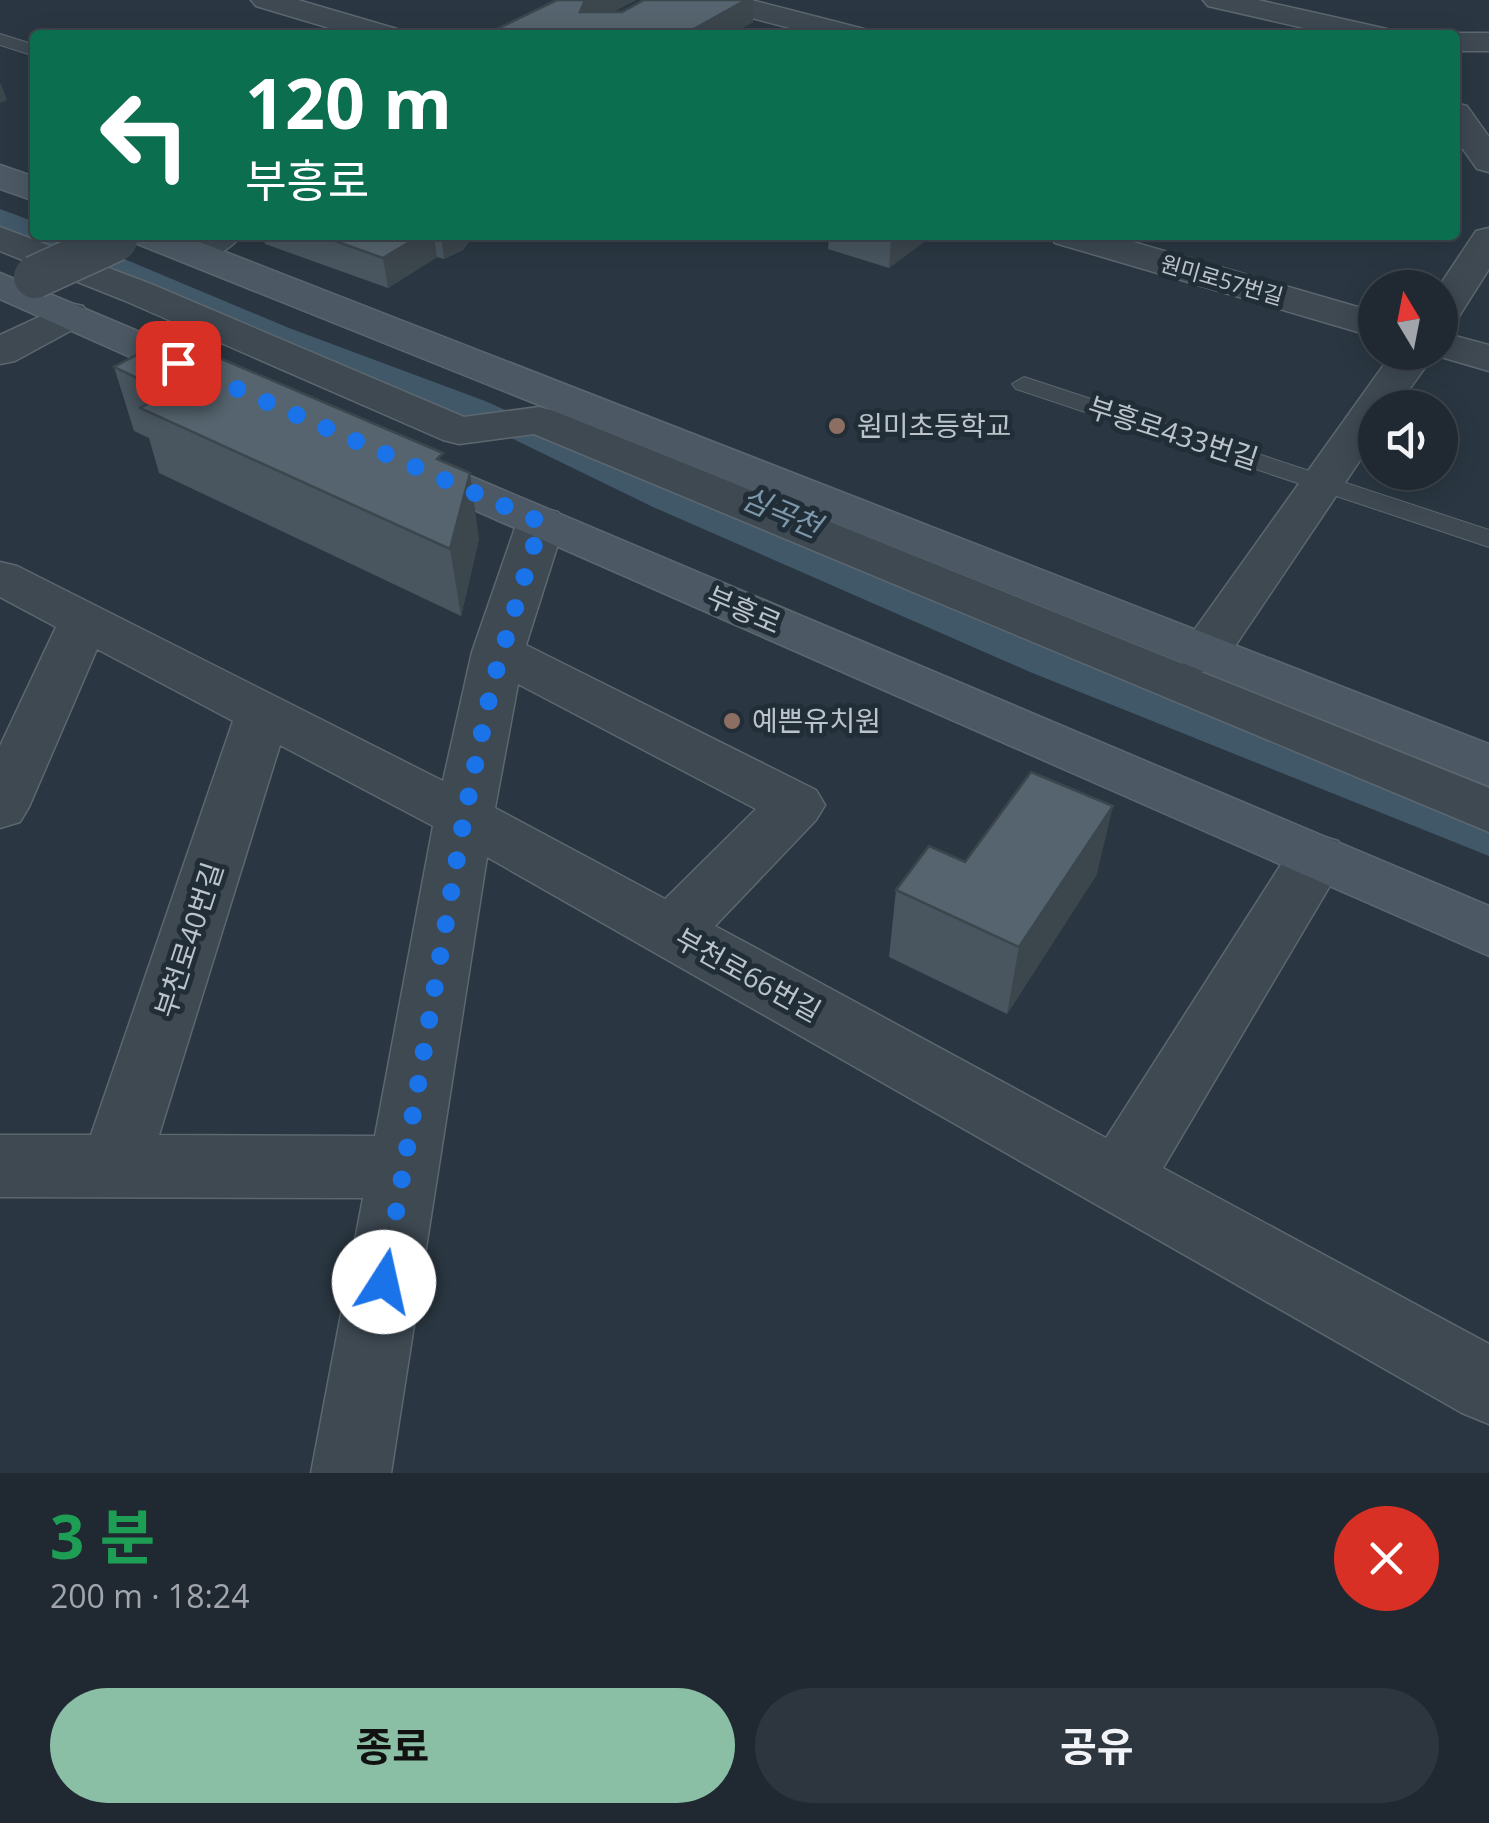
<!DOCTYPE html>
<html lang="ko">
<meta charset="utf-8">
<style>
:root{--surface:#202932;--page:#2d353e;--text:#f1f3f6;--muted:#a2a6ac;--line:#3d454d;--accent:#8abfa5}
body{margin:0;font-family:"Open Sans","Noto Sans KR",sans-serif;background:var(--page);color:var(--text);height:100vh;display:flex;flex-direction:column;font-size:38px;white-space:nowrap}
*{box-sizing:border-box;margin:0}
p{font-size:32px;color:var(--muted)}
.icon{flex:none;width:55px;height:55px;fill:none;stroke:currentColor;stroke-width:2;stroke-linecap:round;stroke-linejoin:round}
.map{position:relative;height:1473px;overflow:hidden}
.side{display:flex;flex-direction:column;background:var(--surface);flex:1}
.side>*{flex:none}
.banner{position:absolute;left:30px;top:30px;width:1430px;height:210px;border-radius:10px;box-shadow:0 5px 25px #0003,0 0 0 2px var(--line);background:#0b6e4f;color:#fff;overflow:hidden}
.needle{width:65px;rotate:350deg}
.fabs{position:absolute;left:1358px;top:270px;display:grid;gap:20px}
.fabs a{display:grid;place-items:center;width:100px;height:100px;border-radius:50%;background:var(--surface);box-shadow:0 5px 25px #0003,0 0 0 2px var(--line);font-size:50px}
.pin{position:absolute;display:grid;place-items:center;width:85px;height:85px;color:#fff;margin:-42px;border-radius:20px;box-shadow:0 5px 15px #0006}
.me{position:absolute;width:110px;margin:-55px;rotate:10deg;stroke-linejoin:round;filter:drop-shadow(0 0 8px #0008)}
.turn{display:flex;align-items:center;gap:35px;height:210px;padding:0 50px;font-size:45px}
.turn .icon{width:130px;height:130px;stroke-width:2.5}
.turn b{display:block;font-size:70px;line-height:85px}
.round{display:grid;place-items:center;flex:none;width:105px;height:105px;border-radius:52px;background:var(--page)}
.overview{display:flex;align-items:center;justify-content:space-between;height:170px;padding:0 50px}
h1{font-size:60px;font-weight:700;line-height:75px;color:#1e9e55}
.cta{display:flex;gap:20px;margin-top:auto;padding:20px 50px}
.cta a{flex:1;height:115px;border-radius:60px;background:var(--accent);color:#111;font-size:40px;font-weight:700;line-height:115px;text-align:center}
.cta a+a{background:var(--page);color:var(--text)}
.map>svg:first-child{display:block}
.water{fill:#415869}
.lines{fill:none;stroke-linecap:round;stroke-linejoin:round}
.lane-casing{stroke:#5c676f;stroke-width:2}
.street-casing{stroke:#5c676f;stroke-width:3}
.secondary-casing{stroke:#5c676f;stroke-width:3}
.lane{fill:#3e4952;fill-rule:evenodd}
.street{fill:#3e4952;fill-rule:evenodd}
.secondary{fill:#4c5964;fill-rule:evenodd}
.street-bridge-far1-casing{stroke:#5c676f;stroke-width:35;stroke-linecap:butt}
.street-bridge-casing{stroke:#5c676f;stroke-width:45;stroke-linecap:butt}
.street-bridge-far1{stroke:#3e4952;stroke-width:34}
.street-bridge{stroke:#3e4952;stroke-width:42}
.wall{fill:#49565f}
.shaded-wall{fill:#3c464d}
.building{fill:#55646e;stroke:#3c464d;stroke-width:2.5}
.route{stroke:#1a73e8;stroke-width:18;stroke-dasharray:0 32.4}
.education-dot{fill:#8d6e63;stroke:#222e37;stroke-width:4}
.labels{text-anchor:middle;stroke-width:10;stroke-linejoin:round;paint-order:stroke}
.far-street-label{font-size:22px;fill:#bbc4cb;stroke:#222e37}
.poi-label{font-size:28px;fill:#bbc4cb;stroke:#222e37;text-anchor:start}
.street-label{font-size:28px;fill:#bbc4cb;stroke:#222e37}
.water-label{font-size:30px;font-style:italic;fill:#7e98ab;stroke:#222e37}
</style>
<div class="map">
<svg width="1489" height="1473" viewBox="0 0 1489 1473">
<rect width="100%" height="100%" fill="#2a3742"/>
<path class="water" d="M0,209L35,222V235H67L289,328L485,401L1218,720L1489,829V856L1030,672L653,507L482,424L294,353L0,230Z"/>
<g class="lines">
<g class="lane-casing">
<path id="lane" d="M0,34L35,45V56L0,45Z
M1024,377L1489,530V547L1016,389L1012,384Z"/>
</g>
<g class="street-casing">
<path id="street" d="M251,0H298L397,29L401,35H353L256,6Z
M701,0H751L864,29L868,35H817L706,6Z
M1203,0H1258L1387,29L1391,35H1335L1208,6Z
M1455,33H1489V51H1455V35H1446Z
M1455,103L1467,106L1489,137V172L1477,169L1455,138Z
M0,227L151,284L464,417L539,407L555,411L1183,664L1177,655L1185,643L1393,352H1440V332L1489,345V371L1434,355L1396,408H1375V438L1221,667L1201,672L1489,788V832L534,434L459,444L443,440L123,300L0,251Z
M1489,228V269L1454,324L1440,327L1438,288L1476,231Z
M194,235H241C228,254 199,265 178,260L172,252Z
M1049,235H1109L1375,312V337L1055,243Z
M69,303L83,306L89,315L83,324L15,361L0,364V335Z
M541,508L558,512L565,522L526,645L816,790L825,805L816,820L715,926L1106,1138L1296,841L1317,835L1338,841L1347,857L1163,1168L1489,1344V1424L1462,1413L487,857L391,1473H311L363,1198L0,1197V1135H91L233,721L97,649L29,807L20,822L0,828V746L56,627L0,597V562L17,566L443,781L472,652L517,522L524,512ZM518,684L756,809L665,899L495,808ZM280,745L433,826L375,1136L159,1135Z"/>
</g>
<g class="secondary-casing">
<path id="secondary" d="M0,165L35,177V201L0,189Z
M129,235H182L1489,744V786L135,243Z
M0,273L232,371L238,380L232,389L217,393L202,389L0,299Z
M406,449L1489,906V956L390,473L383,463L390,453Z"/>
</g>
<use href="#lane" class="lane"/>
<use href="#street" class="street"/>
<use href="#secondary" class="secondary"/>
<g class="street-bridge-far1-casing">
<path id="street-bridge-far1" d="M111,243L117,240"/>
</g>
<g class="street-bridge-casing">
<path id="street-bridge" d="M35,277L116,240"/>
</g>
<use href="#street-bridge-far1" class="street-bridge-far1"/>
<use href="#street-bridge" class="street-bridge"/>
</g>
<path class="wall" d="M636,0L612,12L753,22L730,35H497V29Z
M263,235H474L463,250L444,259L437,257L388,288L265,244Z
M829,235H929V238L889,268L828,249Z
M114,367L444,462L479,539L461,616L159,473L149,438L134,431Z
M965,862L1097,874L1007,1014L889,957L896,890Z"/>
<path class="shaded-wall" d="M585,0H636L586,26L580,12Z
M746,0H753V22L730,35H685Z
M0,82L7,100L0,103Z
M421,235H434L437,257L388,288L383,258Z
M441,235H474L463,250L444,259Z
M896,235H929V238L889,268L891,239Z
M470,473L479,539L461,616L450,549Z
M1113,806L1097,874L1007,1014L1019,947Z"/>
<path class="building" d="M557,0H585L580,12H622L644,0H746L685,34L690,35H517L497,29Z
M318,235H421L383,258Z
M878,235H896L891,239Z
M170,337L443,453L437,459L470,473L450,549L140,408L168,393L114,367Z
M1031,772L1113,806L1019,947L896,890L929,846L965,862Z"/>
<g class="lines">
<path class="route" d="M178,363L541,522L492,685L464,818L384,1282"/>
</g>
<g class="education-dot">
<circle cx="837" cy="426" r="10"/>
<circle cx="732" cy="721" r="10"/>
</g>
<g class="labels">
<g class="far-street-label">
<text transform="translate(1222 280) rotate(16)" y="8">원미로57번길</text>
</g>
<g class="poi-label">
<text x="857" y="436">원미초등학교</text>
<text x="752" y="731">예쁜유치원</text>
</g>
<g class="street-label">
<text transform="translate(1173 433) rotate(18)" y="10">부흥로433번길</text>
<text transform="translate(744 610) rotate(23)" y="10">부흥로</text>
<text transform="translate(189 940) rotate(-72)" y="10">부천로40번길</text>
<text transform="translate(748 975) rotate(29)" y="10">부천로66번길</text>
</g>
<g class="water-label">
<text transform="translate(781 513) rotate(23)" y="10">심곡천</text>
</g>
</g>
</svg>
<div class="fabs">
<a><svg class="needle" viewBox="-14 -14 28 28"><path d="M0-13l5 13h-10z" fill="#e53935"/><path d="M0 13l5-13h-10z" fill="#a2a6ac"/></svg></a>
<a><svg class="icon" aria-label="sound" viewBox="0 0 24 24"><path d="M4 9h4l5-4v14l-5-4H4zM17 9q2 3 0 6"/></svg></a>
</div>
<div class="pin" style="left:178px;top:363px;background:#d93025"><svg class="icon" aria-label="arrive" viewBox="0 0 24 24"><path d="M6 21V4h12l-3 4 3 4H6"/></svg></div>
<svg class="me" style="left:384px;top:1282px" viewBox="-20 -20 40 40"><circle r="19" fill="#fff"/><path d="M0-13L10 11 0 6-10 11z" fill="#1a73e8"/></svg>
<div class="banner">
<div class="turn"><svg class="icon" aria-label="left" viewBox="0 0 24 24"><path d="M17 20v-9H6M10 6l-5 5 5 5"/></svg><div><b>120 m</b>부흥로</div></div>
</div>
</div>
<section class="side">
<div class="overview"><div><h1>3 분</h1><p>200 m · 18:24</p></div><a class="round" style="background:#d93025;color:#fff"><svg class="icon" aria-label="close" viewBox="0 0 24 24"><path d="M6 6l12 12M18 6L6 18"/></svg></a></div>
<div class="cta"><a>종료</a><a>공유</a></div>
</section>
